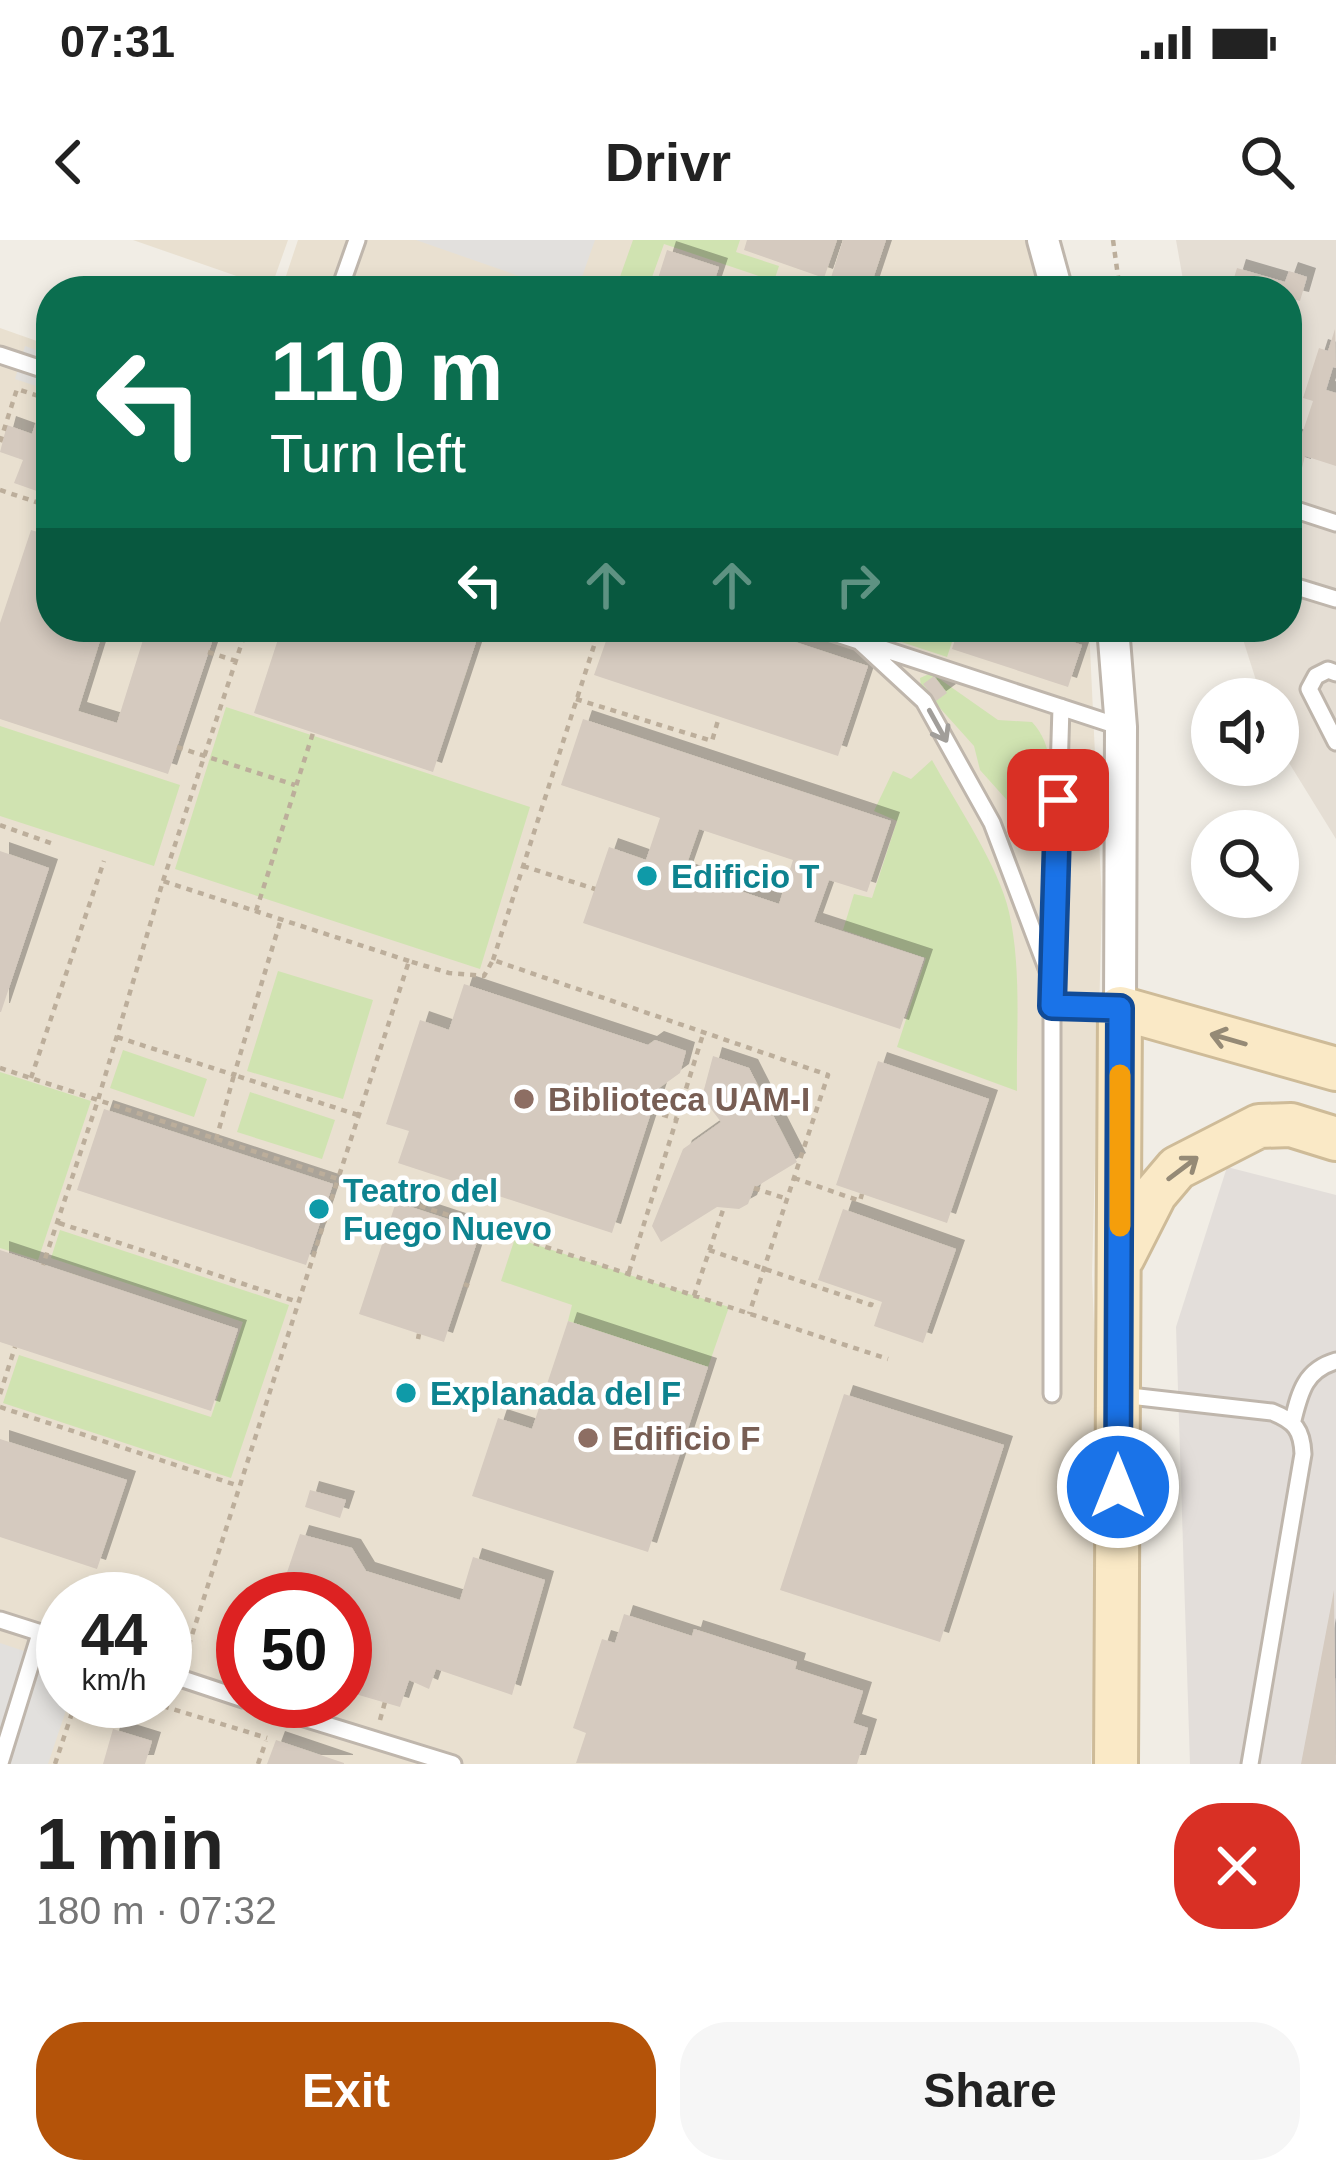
<!DOCTYPE html>
<meta charset="utf-8">
<style>
:root{--surface:#fff;--page:#f6f6f6;--text:#222;--muted:#767676;--accent:#b45309}
body{margin:0;font-family:Arial,sans-serif;background:var(--page);color:var(--text);height:100vh;display:flex;flex-direction:column;font-size:45px;white-space:nowrap}
*{box-sizing:border-box;margin:0}
p{font-size:39px;color:var(--muted)}
.icon{flex:none;width:66px;height:66px;fill:none;stroke:currentColor;stroke-width:2;stroke-linecap:round;stroke-linejoin:round}
.map{position:relative;height:1524px;overflow:hidden}
.panel{display:flex;flex-direction:column;background:var(--surface);flex:1}
.panel>*{flex:none}
.top-card{position:absolute;left:36px;top:36px;width:1266px;height:366px;border-radius:48px;box-shadow:0 6px 18px #0003;background:#0b6e4f;color:#fff;overflow:hidden}
.controls{position:absolute;left:1191px;top:438px;display:grid;gap:24px}
.controls a{display:grid;place-items:center;width:108px;height:108px;border-radius:50%;background:var(--surface);box-shadow:0 6px 18px #0003;font-size:60px}
.speed{position:absolute;left:36px;top:1332px;display:flex;gap:24px;font-size:60px;font-weight:700;text-align:center}
.speed>*{display:grid;place-content:center;width:156px;height:156px;border-radius:50%;background:var(--surface);box-shadow:0 6px 18px #0003;line-height:1}
.speed small{font-size:30px;font-weight:400}
.speed .limit{border:18px solid #d22;background:#fff;color:#111}
.pin{position:absolute;display:grid;place-items:center;width:102px;height:102px;color:#fff;margin:-51px;border-radius:24px;box-shadow:0 6px 18px #0006}
.me{position:absolute;width:132px;margin:-66px;rotate:0deg;stroke-linejoin:round;filter:drop-shadow(0 0 9px #0008)}
.turn{display:flex;align-items:center;gap:42px;height:252px;padding:0 36px;font-size:54px}
.turn .icon{width:156px;height:156px;stroke-width:2.5}
.turn b{display:block;font-size:84px;line-height:102px}
.lanes{display:flex;align-items:center;height:114px;padding:0 36px;background:#0003;justify-content:center;gap:60px;direction:ltr}
.lanes .off{opacity:.35}
.round{display:grid;place-items:center;flex:none;width:126px;height:126px;border-radius:48px;background:var(--page)}
.headline{display:flex;align-items:center;justify-content:space-between;height:204px;padding:0 36px}
h1{font-size:72px;font-weight:600;line-height:90px}
.action{display:flex;gap:24px;margin-top:auto;padding:24px 36px}
.action a{flex:1;height:138px;border-radius:48px;background:var(--accent);color:#fff;font-size:48px;font-weight:600;line-height:138px;text-align:center}
.action a+a{background:var(--page);color:var(--text)}
.status{display:flex;justify-content:space-between;align-items:center;height:84px;padding:0 60px;background:var(--surface);direction:ltr}
.status svg{height:33px;fill:currentColor}
header{display:flex;justify-content:space-between;align-items:center;height:156px;padding:0 36px;background:var(--surface);font-size:54px;font-weight:600}
.map>svg:first-child{display:block}
.residential{fill:#e5ded4}
.industrial{fill:#e3deda}
.education{fill:#e9e0d0;fill-rule:evenodd}
.green{fill:#d0e3b1}
.parking{fill:#e2e0dd}
.building{fill:#d5cabf;fill-rule:evenodd;filter:url(#shadow)}
.lines{fill:none;stroke-linecap:round;stroke-linejoin:round}
.lane-casing{stroke:#bfb6ac;stroke-width:21}
.street-casing{stroke:#bfb6ac;stroke-width:36}
.secondary-casing{stroke:#cebb98;stroke-width:48}
.path{stroke:#bcae9b;stroke-width:4.5;stroke-dasharray:6 6;stroke-linecap:butt}
.lane{stroke:#fff;stroke-width:15}
.street{stroke:#fff;stroke-width:30}
.secondary{stroke:#fae9c6;stroke-width:42}
.oneway{stroke:#a19e9a}
.oneway2{stroke:#958a76}
.route-casing{stroke:#114b97;stroke-width:30}
.route{stroke:#1a73e8;stroke-width:21}
.slow{stroke:#f59e0b;stroke-width:21}
.culture-dot{fill:#0f9aa8;stroke:#fff;stroke-width:4.5}
.education-dot{fill:#8d6e63;stroke:#fff;stroke-width:4.5}
.labels{text-anchor:middle;stroke-width:9;stroke-linejoin:round;paint-order:stroke}
.culture-label{font-size:33px;font-weight:bold;fill:#0d838f;stroke:#fff;text-anchor:start}
.education-label{font-size:33px;font-weight:bold;fill:#785e54;stroke:#fff;text-anchor:start}
</style>
<div class="status"><b>07:31</b><svg viewBox="0 0 49 12"><path d="M0 12V9h3v3zM5 12V6h3v6zM10 12V3h3v9zM15 12V0h3v12zM26 1h20v11H26zM47 4h2v5h-2z"/></svg></div>
<header><svg class="icon" aria-label="back" viewBox="0 0 24 24"><path d="M15 5l-7 7 7 7"/></svg>Drivr<svg class="icon" aria-label="search" viewBox="0 0 24 24"><circle cx="10" cy="10" r="6"/><path d="M15 15l6 6"/></svg></header>
<div class="map">
<svg width="1336" height="1524" viewBox="0 0 1336 1524">
<defs>
<filter id="shadow"><feDropShadow dx="9" dy="-9" stdDeviation="0" flood-color="#0004"/></filter>
</defs>
<rect width="100%" height="100%" fill="#f1ede5"/>
<path class="residential" d="M1176,0H1336V599L1278,505V459H1262L1239,387H1287V51H1185Z"/>
<path class="industrial" d="M1227,927L1336,955V1524H1190L1176,1087Z"/>
<path class="education" d="M133,0H288L271,48Z
M298,0H1027L1040,51H281Z
M0,88L51,106V387H1089L1102,662L1092,1035L1100,1233L1091,1524H0ZM63,1359H165V1461H63ZM243,1359H345V1461H243Z"/>
<path class="green" d="M633,0H740L736,12L779,26L774,41L664,4L647,51H615Z
M856,387H957L947,417Z
M931,433L998,480L1032,482C1060,511 1049,560 1047,599L1042,603H1032L1014,568L980,530L974,506L921,447L920,438Z
M226,467L530,567L480,729L175,629Z
M0,486L180,545L154,626L0,576Z
M932,520C955,562 999,626 1009,672C1022,729 1016,793 1017,851L897,807L926,718L843,690L854,654L872,658L897,581L874,571L893,531L911,539Z
M278,731L373,760L343,859L247,831Z
M123,810L207,839L194,877L110,848Z
M0,832L91,861L38,1020L0,1008Z
M250,852L335,880L322,919L237,892Z
M60,990L289,1065L231,1238L3,1163L19,1115L211,1177L243,1082L51,1018Z
M515,998L729,1067L708,1127L568,1081L572,1065L501,1041Z"/>
<path class="parking" d="M416,0H595L577,51H562Z
M25,106L51,115V151L15,139Z
M0,1403L63,1424V1461H69L48,1524H0Z"/>
<path class="building" d="M747,0H837L824,38L744,10Z
M843,0H886L869,51L828,47Z
M667,10L719,27L711,51H654Z
M1237,28L1285,42L1289,31L1307,37L1300,61L1287,58V51H1230Z
M1335,89L1336,128L1333,127L1326,150L1336,153V226L1305,216L1302,228L1287,223V209L1291,197L1300,200L1313,161L1303,158L1319,108L1328,111Z
M40,169L51,173V256L14,243L23,220L0,212L7,185L32,194Z
M31,290L51,296V387H217L168,534L0,479V383ZM104,388L143,400L117,483L78,471Z
M282,387H481L433,532L254,473Z
M611,387H750L868,426L838,516L594,435Z
M959,387H1028L1082,405L1068,447L952,409Z
M934,436L947,453L936,461L923,444Z
M583,479L891,581L867,652L829,640L814,682L924,718L900,789L583,683L609,607L646,620L660,578L561,545ZM699,589L793,620L779,664L684,632Z
M0,611L49,628L1,772H0Z
M464,744L648,805L655,800L686,811L680,833L659,848L612,993L398,923L409,891L386,884L420,780L449,790Z
M713,816L749,828L797,922L754,948L748,964L739,969L717,967L661,1002L652,986L683,909L721,882L702,857Z
M878,821L989,859L947,983L836,945Z
M104,869L333,944L306,1025L77,950Z
M396,962L481,990L444,1102L359,1074Z
M843,969L956,1009L923,1103L874,1086L882,1062L818,1040Z
M0,1010L238,1089L211,1171L0,1102Z
M568,1081L708,1127L648,1312L472,1256L498,1178L532,1189Z
M844,1154L1004,1205L940,1402L780,1350Z
M0,1199L127,1240L97,1329L0,1297Z
M310,1250L346,1260L340,1278L305,1267Z
M300,1294L352,1308L366,1331L460,1360L473,1317L545,1340L512,1455L436,1429L429,1449L409,1440L400,1467L345,1451V1359H278Z
M1334,1350L1336,1524H1301Z
M624,1374L692,1396L694,1389L797,1422L795,1429L863,1451L853,1483L868,1488L857,1524L576,1523L586,1493L573,1488L602,1399L615,1403Z
M113,1489L152,1501L145,1524H103Z
M276,1500L344,1523V1524H267Z"/>
<g class="lines">
<g class="lane-casing">
<path id="lane" d="M339,51L357,0
M0,115L51,132
M1287,267L1336,283
M1287,344L1336,359
M816,387L1121,487
M859,401L924,461L992,583L1048,731
M1336,433L1328,430L1316,436L1309,449L1336,502
M1052,766L1117,768
M1052,1154V766L1061,467
M1121,1155L1272,1172C1295,1181 1302,1190 1303,1214L1250,1524
M1293,1180C1300,1152 1305,1130 1336,1121
M0,1380L63,1400
M165,1433L243,1459
M249,1461L453,1524
M0,1523L40,1394"/>
</g>
<g class="street-casing">
<path id="street" d="M1043,0L1057,51
M1113,387L1121,487L1120,768"/>
</g>
<g class="secondary-casing">
<path id="secondary" d="M1123,1017L1155,954L1177,928L1259,886L1291,885L1336,899
M1116,1524L1120,768L1336,829"/>
</g>
<path class="path" d="M1113,0L1120,51
M0,202L17,149L51,160
M0,250L51,267
M208,412L236,421
M576,459L712,501L719,477
M177,507L295,545
M0,585L56,605
M523,626L595,649
M163,641L247,387
M256,671L313,493
M493,720L600,387
M409,721L163,641L98,860L338,939L409,721L449,733L484,736L493,720L828,835L749,1074
M117,797L234,835L281,679
M0,828L98,860L43,1025
M31,838L104,621
M651,871L677,879
M216,900L234,835L358,875
M794,938L860,961L862,954
M754,948L787,959
M59,983L298,1062
M384,983L388,985
M709,1010L871,1065L873,1059
M629,1032L704,791
M464,1044L469,1046
M694,1056L724,967
M418,1099L419,1094
M0,1154L15,1107
M0,1167L236,1245
M185,1417L338,939L888,1119
M163,1466L267,1498
M380,1480L385,1462
M55,1524L76,1461
M258,1524L266,1501"/>
<use href="#lane" class="lane"/>
<use href="#street" class="street"/>
<use href="#secondary" class="secondary"/>
</g>
<defs><path id="oneway-shaft" d="M-6 0H5M1.5-3L5.5 0L1.5 3" fill="none" stroke-width="1.6" stroke-linecap="round" stroke-linejoin="round" transform="scale(3)"/></defs>
<use class="oneway" href="#oneway-shaft" transform="translate(938 486) rotate(61)"/>
<g class="oneway2">
<use href="#oneway-shaft" transform="translate(1228 799) rotate(-164)"/>
<use href="#oneway-shaft" transform="translate(1183 928) rotate(-37)"/>
</g>
<g class="lines">
<g class="route-casing">
<path id="route" d="M1058,560L1052,766L1120,768L1118,1247"/>
</g>
<use href="#route" class="route"/>
<path class="slow" d="M1120,835V986"/>
</g>
<g class="culture-dot">
<circle cx="647" cy="636" r="12"/>
<circle cx="319" cy="969" r="12"/>
<circle cx="406" cy="1153" r="12"/>
</g>
<g class="education-dot">
<circle cx="524" cy="859" r="12"/>
<circle cx="588" cy="1198" r="12"/>
</g>
<g class="labels">
<g class="culture-label">
<text x="671" y="648">Edificio T</text>
<text x="343" y="962">Teatro del<tspan x="343" dy="38">Fuego Nuevo</tspan></text>
<text x="430" y="1165">Explanada del F</text>
</g>
<g class="education-label">
<text x="548" y="871">Biblioteca UAM-I</text>
<text x="612" y="1210">Edificio F</text>
</g>
</g>
</svg>
<div class="controls">
<a><svg class="icon" aria-label="sound" viewBox="0 0 24 24"><path d="M4 9h4l5-4v14l-5-4H4zM17 9q2 3 0 6"/></svg></a>
<a><svg class="icon" aria-label="search" viewBox="0 0 24 24"><circle cx="10" cy="10" r="6"/><path d="M15 15l6 6"/></svg></a>
</div>
<div class="speed"><div>44<small>km/h</small></div><div class="limit">50</div></div>
<div class="pin" style="left:1058px;top:560px;background:#d93025"><svg class="icon" aria-label="arrive" viewBox="0 0 24 24"><path d="M6 21V4h12l-3 4 3 4H6"/></svg></div>
<svg class="me" style="left:1118px;top:1247px" viewBox="-20 -20 40 40"><circle r="17" fill="#1a73e8" stroke="#fff" stroke-width="3"/><path d="M0-11L8 9 0 5-8 9z" fill="#fff"/></svg>
<div class="top-card">
<div class="turn"><svg class="icon" aria-label="left" viewBox="0 0 24 24"><path d="M17 20v-9H6M10 6l-5 5 5 5"/></svg><div><b>110 m</b>Turn left</div></div>
<div class="lanes"><svg class="icon" aria-label="left" viewBox="0 0 24 24"><path d="M17 20v-9H6M10 6l-5 5 5 5"/></svg><svg class="icon off" aria-label="ahead" viewBox="0 0 24 24"><path d="M12 20V5M6 11l6-6 6 6"/></svg><svg class="icon off" aria-label="ahead" viewBox="0 0 24 24"><path d="M12 20V5M6 11l6-6 6 6"/></svg><svg class="icon off" aria-label="right" viewBox="0 0 24 24"><path d="M7 20v-9h11M14 6l5 5-5 5"/></svg></div>
</div>
</div>
<section class="panel">
<div class="headline"><div><h1>1 min</h1><p>180 m · 07:32</p></div><a class="round" style="background:#d93025;color:#fff"><svg class="icon" aria-label="close" viewBox="0 0 24 24"><path d="M6 6l12 12M18 6L6 18"/></svg></a></div>
<div class="action"><a>Exit</a><a>Share</a></div>
</section>
